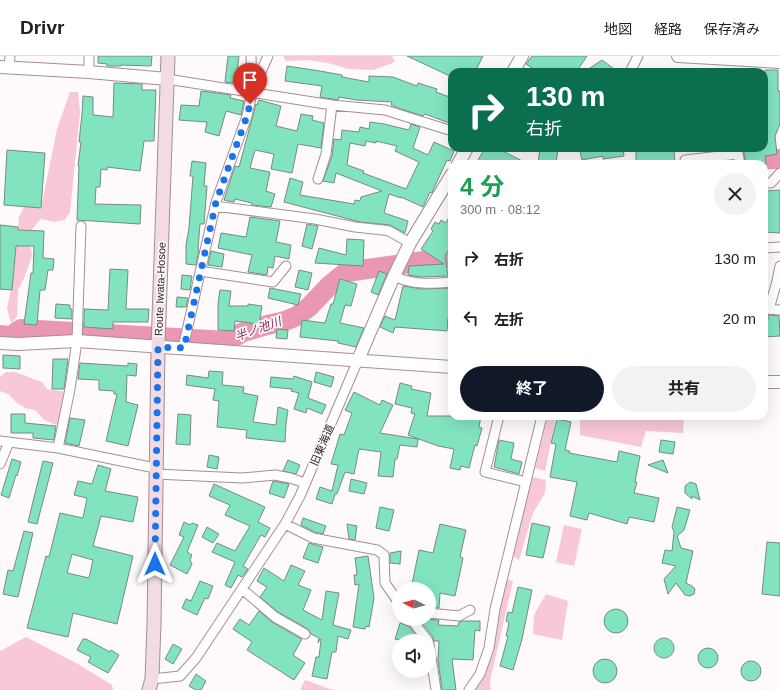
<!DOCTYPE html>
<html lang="ja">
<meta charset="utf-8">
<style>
:root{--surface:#fff;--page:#f2f2f2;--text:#202124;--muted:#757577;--line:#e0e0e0;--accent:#111827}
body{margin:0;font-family:Arial,"Noto Sans JP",sans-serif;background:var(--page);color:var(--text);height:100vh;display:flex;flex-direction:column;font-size:15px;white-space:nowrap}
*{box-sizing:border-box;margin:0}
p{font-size:13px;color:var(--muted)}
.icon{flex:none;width:22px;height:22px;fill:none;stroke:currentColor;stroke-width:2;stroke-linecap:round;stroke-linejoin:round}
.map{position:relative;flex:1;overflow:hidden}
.drawer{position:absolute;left:448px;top:104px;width:320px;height:260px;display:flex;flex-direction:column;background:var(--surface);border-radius:12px;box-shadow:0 4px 16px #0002}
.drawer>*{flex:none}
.top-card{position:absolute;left:448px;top:12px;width:320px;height:84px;border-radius:12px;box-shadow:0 4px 16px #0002;background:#0b6e4f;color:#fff;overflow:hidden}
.needle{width:26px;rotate:276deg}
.fabs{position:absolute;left:392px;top:526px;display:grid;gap:8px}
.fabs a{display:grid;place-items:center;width:44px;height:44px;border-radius:50%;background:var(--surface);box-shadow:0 4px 16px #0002;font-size:20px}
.pin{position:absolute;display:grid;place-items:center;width:34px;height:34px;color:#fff;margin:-41px -17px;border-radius:50% 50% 50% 0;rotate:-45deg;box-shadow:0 0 4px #0007}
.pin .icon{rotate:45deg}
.me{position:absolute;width:44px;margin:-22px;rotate:0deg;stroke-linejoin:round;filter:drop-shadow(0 0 3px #0008)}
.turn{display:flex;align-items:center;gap:14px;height:84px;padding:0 12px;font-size:18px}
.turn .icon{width:52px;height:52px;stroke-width:2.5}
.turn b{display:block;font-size:28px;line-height:34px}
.round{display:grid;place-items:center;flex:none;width:42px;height:42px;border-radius:21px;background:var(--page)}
.head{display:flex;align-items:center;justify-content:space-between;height:68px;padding:0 12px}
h1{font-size:24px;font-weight:700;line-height:30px;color:#1e9e55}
.action{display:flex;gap:8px;margin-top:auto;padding:8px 12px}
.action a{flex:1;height:46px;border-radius:24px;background:var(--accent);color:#fff;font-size:16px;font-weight:700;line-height:46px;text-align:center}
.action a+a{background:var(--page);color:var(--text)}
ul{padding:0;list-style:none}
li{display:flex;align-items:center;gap:12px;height:60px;padding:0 12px}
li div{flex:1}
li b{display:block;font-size:15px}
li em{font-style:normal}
header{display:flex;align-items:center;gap:24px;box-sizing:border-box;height:56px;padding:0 20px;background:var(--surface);border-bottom:1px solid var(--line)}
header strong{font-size:19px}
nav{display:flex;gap:22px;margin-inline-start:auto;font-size:14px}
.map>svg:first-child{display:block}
.green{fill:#f8c8d7}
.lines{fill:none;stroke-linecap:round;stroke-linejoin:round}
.river{stroke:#ea97b4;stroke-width:20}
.building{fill:#82e3bf;stroke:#758c82;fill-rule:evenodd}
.minor-casing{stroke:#a68e96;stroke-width:11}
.tertiary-casing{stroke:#a68e96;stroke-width:14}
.secondary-casing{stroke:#a68e96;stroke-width:15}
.minor{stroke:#fff;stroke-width:9}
.tertiary{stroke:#fff;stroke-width:12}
.secondary{stroke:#f2dbe3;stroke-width:13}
.route{stroke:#1a73e8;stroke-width:7;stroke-dasharray:0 12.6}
.labels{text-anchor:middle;stroke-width:3.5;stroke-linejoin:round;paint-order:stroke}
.street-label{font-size:11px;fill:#271e21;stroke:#fef9fa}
.water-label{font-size:12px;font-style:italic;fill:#842550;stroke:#fef9fa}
</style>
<header>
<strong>Drivr</strong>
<nav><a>地図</a><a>経路</a><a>保存済み</a></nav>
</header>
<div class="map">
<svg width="780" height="634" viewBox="0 0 780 634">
<rect width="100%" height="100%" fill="#fef9fa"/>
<path class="green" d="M283,0H392L395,6L373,14L349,13L328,7L308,4L286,5Z
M70,36H78L80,57L70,156L65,164L54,166L41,163L32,173L30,183L32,200L25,220L18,234L17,261L11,267L7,252L13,224L19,161L24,151L41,152L57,73Z
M6,316H15L42,326L47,333L67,336L59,370L44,364L35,354L25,352L17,347L8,338L0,335V321Z
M548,360H556L545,415L535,412Z
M580,360H684L683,377L646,375L641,391L580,379Z
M533,421L546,424L545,437L533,457L519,504L508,497Z
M564,469L582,473L574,510L556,506Z
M504,523L513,525L490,625L491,634H469L486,591Z
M546,538L568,545L562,584L533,578L534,559Z
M26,581L78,608L112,629L113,634H0V595Z
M305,624C316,627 326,633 337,634H300Z"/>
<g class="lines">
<path class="river" d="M735,108L770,103H780
M0,279L11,280L21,273L227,285L243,276L267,269L285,265L297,260L309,251L330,229L346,216L452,201"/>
</g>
<path class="building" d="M98,0H152L151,10L121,9V10H107V8L98,7Z
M228,0H239L236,26L233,25V27L225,26Z
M407,0H483L475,16H452V21Z
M532,0H587L576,16H538L526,8Z
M602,4L618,16H584Z
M287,10L320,15L342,19V21L369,26V20L393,21L417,30L418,27L437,33L436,36L452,42V68L425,58L423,60L401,53L391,49L392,46L356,44L339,41L338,44L320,41L322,30L285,25Z
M765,14H778V35H780V68L775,80L777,98L765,100L766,108H746L743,92H764Z
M114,27L142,28V34H156L154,85H144L140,115L107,111V114L101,113L100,131H96L95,148L141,149L140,168L77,164L79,110H78L81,86H79L82,58L83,40L93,41V59L113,61Z
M201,35L231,39L230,42L244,45L241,59L226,55L219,80L205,76L207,66L179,64L181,49L199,50Z
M259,44L281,50L276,70L297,75L301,58L313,60L312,64L324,67L321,92L298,88L292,117L271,113L274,98L255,94L250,112L270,116L266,135L275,138L271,151L252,149V147L235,143L234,146L224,144L235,110L239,111L256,48L257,49Z
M370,66L384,68L409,74L411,68L420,71L413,92L428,99L434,86L454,95L450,105L447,104L434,132L432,137L430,136L423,151L401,141V142L389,138L384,157L408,165L405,177L390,169L360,166L284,146L290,122L303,126L300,139L354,148L355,144L360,145L361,141L382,135L336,117L334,127L323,125L332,100L334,83L341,84L342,74L359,76L360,71L369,73ZM366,85L376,87V85L397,90L395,95L419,106L406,133L363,117L364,115L347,109L350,87L365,90Z
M485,92H497L528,108H485L478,104Z
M540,92H558L556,108H538Z
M599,92H623L624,100L603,103V100L582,104L580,95Z
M636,92H651V95L674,94L675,108H636Z
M7,94L45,97L41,152L4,149Z
M192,105L206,107L204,130H207L204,168H200L198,193H199L196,209L186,208V189L189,172L193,120H190Z
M780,134V177L764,176V135Z
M452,155V189L445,200L448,220L423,221L408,219L409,210L444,208L421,193L433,175L431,173L435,166L439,168L441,164L446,167Z
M250,161L280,165L276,186L291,189L289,203L275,200L273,212L268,211L267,219L248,216L252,199L218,192L221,177L246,181Z
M307,168L318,170L312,193L302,190Z
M0,169L18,171V174L44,175L43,202L54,203L53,214H48L45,234H40L37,269L24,268L31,217H33L34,190H16L12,234L0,233Z
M347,183L364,184L363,210L315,207L319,192L346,199Z
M211,195L224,198L222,211L208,209Z
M110,213L128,214L126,253H149L148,266H113V273L84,271V253L108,254Z
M299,214L312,217L308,234L295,231Z
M379,215L387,218L378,239L371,236Z
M182,219L192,220L190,234L181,233Z
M340,223L357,228L351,250L345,249L340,267L364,272L356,291L338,287V285L300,281L302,264L325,267L331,248H333Z
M403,230L422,233L450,232V236H452V263L448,262L447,275L395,271L393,277L380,271L385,260L395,264Z
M270,232L301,238L298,249L268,242Z
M220,234L231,235L229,250H248V248L262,250L259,268L235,265L234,275L218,274V248Z
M177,241L188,242L186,251H176Z
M56,248L70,249V253H72V263L55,262Z
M768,259L779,260L780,280L764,281V264H768Z
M277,273L288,274L287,283L276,282Z
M3,299L20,300V313L3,312Z
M53,303H68L64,333H52Z
M80,307L128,310V307L137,308L136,320L127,319L126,346L138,349L128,390L106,385L117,338H114V335L99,334V324L78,323Z
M209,315L223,316L222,329L244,331L243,337L258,340L253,366L276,369L278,351L288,354L286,368L285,386L246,382L247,374L217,371L219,345L213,344L215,333L186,329L187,319L208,322Z
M316,316L334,321L331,331L314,326Z
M294,320L312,326L308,342L326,349L322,358L307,352L306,357L294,353L299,337L291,335L292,333L270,331L271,321L293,323Z
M400,327L412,330L411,333L431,337L427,360H481L479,371L482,372L477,390L475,389L469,412L461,410L460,414L450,412L454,393L438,390L408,379L415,358L411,357L412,352L395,348Z
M354,336L380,349L382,344L393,349L380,377L418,383L417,391L400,389L397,403H395L393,421L378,420L381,396L359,393L354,418L345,416L337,438H335L332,448L316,443L320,431L332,435L338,409L331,408L340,378L344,379L352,357L345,354Z
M11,358H25V367L56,370L54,384L33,382V377H11Z
M178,358L191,359L190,389L176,388Z
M70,362L85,364L79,390L65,387Z
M557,363L571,366L565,394L570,395L569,397L617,406L619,395L640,400L635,426H637L634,437L659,442L654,466L629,461L627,468L589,457L587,464L570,460L577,426L550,421L556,388L551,387Z
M499,384L514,387L511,403L522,406L519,418L494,411Z
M661,384L675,386L673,398L659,396Z
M209,399L219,401L217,413L207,411Z
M12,403L21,406L17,420L16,419L9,442L1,439Z
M288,404L300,409L296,418L283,415Z
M663,404L668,417L648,409Z
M43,405L53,407L37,468L28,466Z
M98,409L111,413L105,435L138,441L133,466L101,460L93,490L133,500L117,568L73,557L68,581L27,572L46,500L49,501L60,457L83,462L87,442L74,439L78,425L92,428ZM72,498L93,504L89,522L67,517Z
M351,423L367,427L364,438L349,435Z
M273,425L289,428L284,442L269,437Z
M690,426L696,428L700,444L692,440V443L685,437V430Z
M214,428L265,451L258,466L270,472L265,481L261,479L243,510L248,513L242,521L238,519L231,532L225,529L235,506L212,496L217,487L235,495L250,470L225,459L230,449L209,440Z
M380,451L394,454L389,475L376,472Z
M677,451L690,454L684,474L677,480L681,492L693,495L686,527L692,530L695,533L694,538L690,540L685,539L676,527L668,538L664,523L676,510L662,507L665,494L672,495L674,476L672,471Z
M303,462L326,470L323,478L315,476L301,469Z
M184,466L190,469L192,467L198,469L187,496L192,499L190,504L192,508L187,518L170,509L184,481L179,479Z
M532,467L550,471L543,502L526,499Z
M347,468L357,470L355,484L349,483Z
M440,468L466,474L460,501L463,502L455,540L440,537L439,552L429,551V533H411L419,494L433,497Z
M207,471L219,478L213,487L202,481Z
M24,475L33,477L18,541L3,538L8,514L13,515Z
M767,486L780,487V540L762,538Z
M309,487L323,491L318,507L303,502Z
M401,495L400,508L390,507V497Z
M368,500L374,542L369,571L366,570L365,573L353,571L359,528L355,529L354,519H357L355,502Z
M291,509L305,515L298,529L311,534L303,554L322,564L326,535L339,537L333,569L351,574L348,583L338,580L336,596H332L327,623L312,620L316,601H319L321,584L320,583L318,587L319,582L311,578L308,573L278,556L260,541L267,531L257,525L264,512L284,525Z
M200,525L213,530L208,543L205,542L197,559L182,552L186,543L191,545Z
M518,531L532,534L522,583L513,614L500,610L508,580H506L509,567L506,565L508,556L512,557Z
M604 565a12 12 0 1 1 24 0a12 12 0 1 1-24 0Z
M259,555L272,566L302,583L293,599L305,607L294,624L247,594L252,586L233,573L240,563L249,569Z
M419,563L439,564L438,569L458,570L459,566L463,565H480V575L475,574L473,604L452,603L456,634H442L438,604L439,585H434L433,581Z
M400,567L409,570L420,585H403L395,583Z
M654 592a10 10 0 1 1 20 0a10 10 0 1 1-20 0Z
M83,583H86L110,596L111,594L119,599L108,617L88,606L91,601L77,594Z
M173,588L182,593L173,608L165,603Z
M698 602a10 10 0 1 1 20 0a10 10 0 1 1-20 0Z
M593 615a12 12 0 1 1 24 0a12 12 0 1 1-24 0Z
M741 615a10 10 0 1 1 20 0a10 10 0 1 1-20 0Z
M196,618L206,625L201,634H196L189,630Z"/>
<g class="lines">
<g class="minor-casing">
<path id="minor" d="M9,11L10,0
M89,16V0
M630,16L638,0
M167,23L332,49L385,54L452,75
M253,34L268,0
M685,104L738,98L740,108
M318,123L326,98L332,49
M764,127H771L780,117
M215,150L315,163L355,171L383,174L389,175L410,187
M764,192L780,191
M200,215L273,226L286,210
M394,220C412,229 432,228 452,226
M764,253L780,254
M769,253L777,225L780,210
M183,292L216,146L247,60L252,37L251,0
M499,360L485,416L526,426
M0,385L58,392L155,412
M58,392L70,333L77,285L81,170
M0,408L9,386
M155,418L242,422L275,419L290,422L305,427
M285,468L313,482L377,494L384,499L385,527L399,547
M242,533L275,561L305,578
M429,557L459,560L470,554
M411,563L428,585
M429,588L436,634
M152,623L180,620L196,602L285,468L300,440L358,304
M469,634L480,618L489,592L495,553L542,360"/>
</g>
<g class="tertiary-casing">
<path id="tertiary" d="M678,0L780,6
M0,11L89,16L167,23
M513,16L522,0
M458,108L467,92
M0,287L18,288L77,285L452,311
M358,304L394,220L410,187L452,118
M764,326H780"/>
</g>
<g class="secondary-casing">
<path id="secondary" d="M149,634L152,623L154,568L158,291L168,0"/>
</g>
<use href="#minor" class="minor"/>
<use href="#tertiary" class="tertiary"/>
<use href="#secondary" class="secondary"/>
</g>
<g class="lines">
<path class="route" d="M155,508L158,291L184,292L216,146L247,60L250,48"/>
</g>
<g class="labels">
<g class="street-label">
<text transform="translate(160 233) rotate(-88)" y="4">Route Iwata-Hosoe</text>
<text transform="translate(322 389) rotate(-67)" y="4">旧東海道</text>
</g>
<g class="water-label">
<text transform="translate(258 273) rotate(-20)" y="4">半ノ池川</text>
</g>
</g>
</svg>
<div class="fabs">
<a><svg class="needle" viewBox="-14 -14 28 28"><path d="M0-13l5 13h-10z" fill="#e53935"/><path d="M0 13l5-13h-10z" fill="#757577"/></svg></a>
<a><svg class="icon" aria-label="sound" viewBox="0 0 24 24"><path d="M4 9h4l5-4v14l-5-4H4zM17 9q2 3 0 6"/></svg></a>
</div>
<div class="pin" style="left:250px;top:48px;background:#d93025"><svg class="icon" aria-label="arrive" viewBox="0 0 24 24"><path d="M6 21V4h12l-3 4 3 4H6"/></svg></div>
<svg class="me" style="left:155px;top:508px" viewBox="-20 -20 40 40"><path d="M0-17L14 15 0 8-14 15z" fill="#1a73e8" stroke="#fff" stroke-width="4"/></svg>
<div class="top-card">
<div class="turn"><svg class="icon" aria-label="right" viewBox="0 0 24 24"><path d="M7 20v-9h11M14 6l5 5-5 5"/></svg><div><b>130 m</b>右折</div></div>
</div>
<section class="drawer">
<div class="head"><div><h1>4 分</h1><p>300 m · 08:12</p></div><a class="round"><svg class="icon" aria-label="close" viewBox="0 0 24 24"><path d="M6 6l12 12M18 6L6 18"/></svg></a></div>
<ul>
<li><svg class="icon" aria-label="right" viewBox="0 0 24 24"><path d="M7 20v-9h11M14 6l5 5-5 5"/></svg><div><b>右折</b></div><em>130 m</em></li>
<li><svg class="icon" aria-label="left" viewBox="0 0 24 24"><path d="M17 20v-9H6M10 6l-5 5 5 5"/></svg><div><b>左折</b></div><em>20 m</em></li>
</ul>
<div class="action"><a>終了</a><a>共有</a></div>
</section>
</div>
